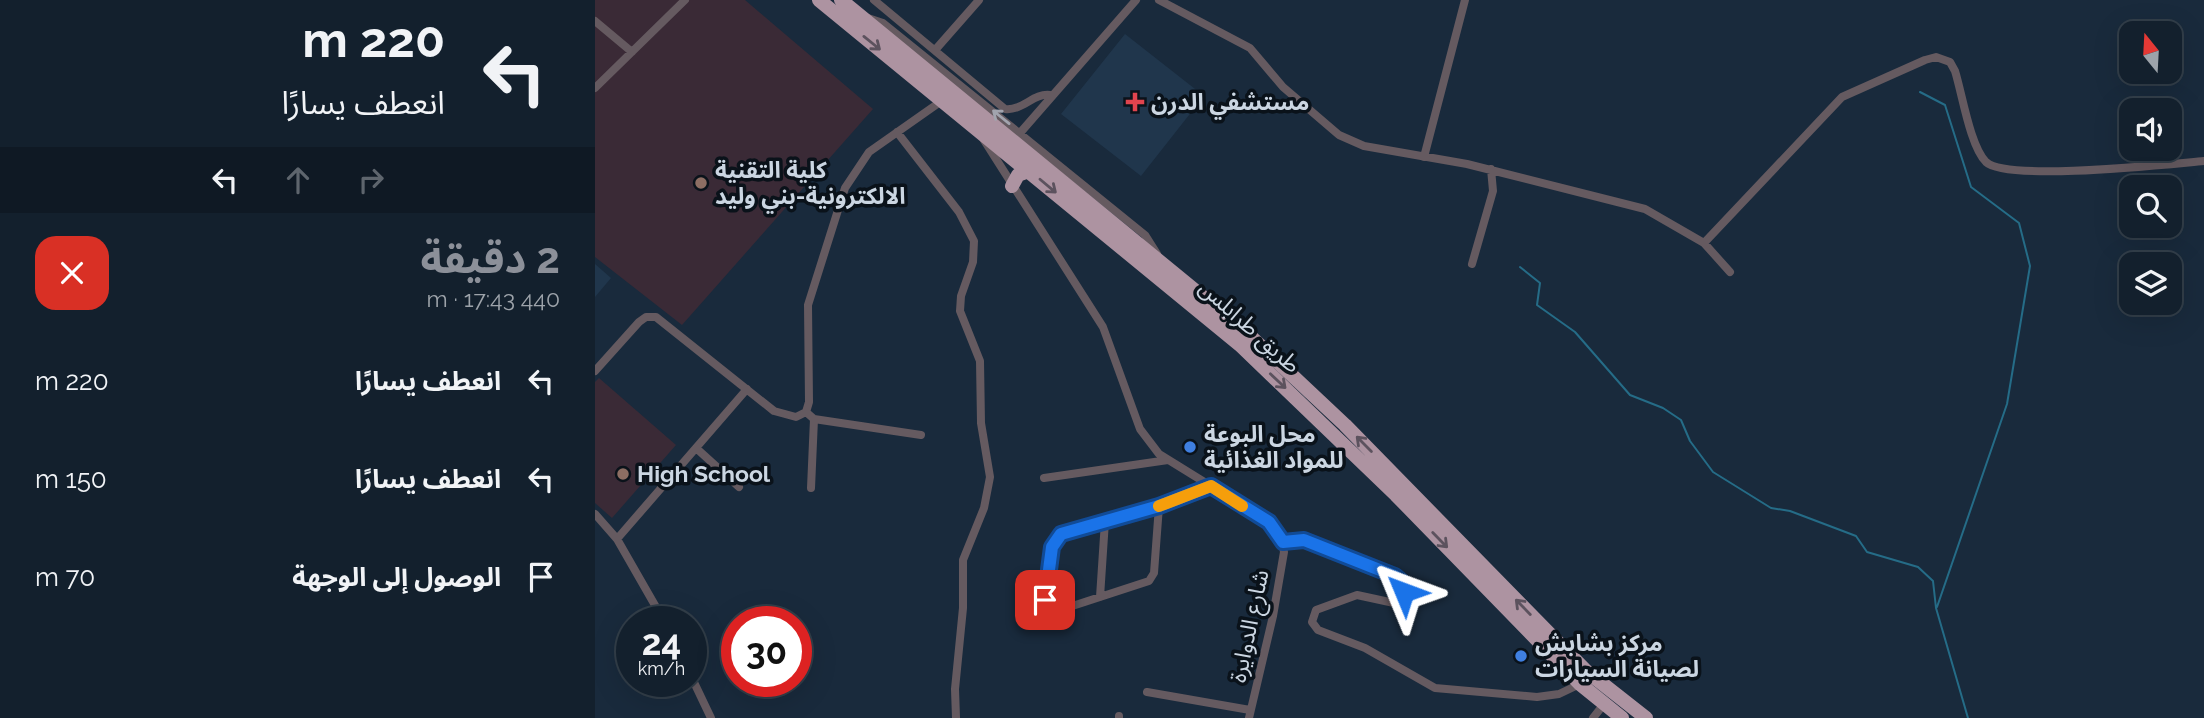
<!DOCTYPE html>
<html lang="ar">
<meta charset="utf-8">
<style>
:root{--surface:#13202d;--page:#202d39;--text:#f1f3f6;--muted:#9da3aa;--line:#323e49;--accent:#8c9099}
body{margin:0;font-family:Raleway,"Noto Sans Arabic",sans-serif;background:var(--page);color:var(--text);direction:rtl;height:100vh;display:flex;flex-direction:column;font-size:26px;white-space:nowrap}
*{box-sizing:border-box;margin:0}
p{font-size:23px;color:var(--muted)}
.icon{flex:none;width:38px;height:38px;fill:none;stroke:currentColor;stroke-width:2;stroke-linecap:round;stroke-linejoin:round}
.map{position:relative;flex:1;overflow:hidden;direction:ltr}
.panel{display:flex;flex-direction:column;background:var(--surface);width:595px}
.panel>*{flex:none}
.hud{background:#13202d;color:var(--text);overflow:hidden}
.needle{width:46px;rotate:342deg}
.tools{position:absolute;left:1524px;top:21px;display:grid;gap:14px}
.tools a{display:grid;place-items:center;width:63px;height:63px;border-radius:14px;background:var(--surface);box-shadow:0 7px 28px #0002,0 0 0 2px var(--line);font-size:35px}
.speed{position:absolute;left:21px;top:606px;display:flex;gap:14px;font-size:35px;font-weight:700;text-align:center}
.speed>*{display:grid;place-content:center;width:91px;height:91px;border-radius:50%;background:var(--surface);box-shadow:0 7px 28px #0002,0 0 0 2px var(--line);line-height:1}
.speed small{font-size:18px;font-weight:400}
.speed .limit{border:10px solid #d22;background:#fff;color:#111}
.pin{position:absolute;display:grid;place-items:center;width:60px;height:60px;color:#fff;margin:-30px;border-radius:14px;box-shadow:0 4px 10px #0006}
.me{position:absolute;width:77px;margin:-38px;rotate:314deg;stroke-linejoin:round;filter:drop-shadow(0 0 5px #0008)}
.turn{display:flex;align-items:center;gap:24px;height:147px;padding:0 35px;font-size:32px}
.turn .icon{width:91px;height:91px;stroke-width:2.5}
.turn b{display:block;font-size:49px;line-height:60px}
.lanes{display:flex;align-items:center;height:66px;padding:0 35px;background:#0003;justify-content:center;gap:35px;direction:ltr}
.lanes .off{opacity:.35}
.round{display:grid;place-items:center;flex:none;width:74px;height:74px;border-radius:21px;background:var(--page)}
.head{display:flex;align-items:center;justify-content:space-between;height:119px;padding:0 35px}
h1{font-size:42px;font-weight:700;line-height:52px;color:var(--accent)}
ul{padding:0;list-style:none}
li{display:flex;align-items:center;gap:21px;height:98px;padding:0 35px}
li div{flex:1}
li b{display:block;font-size:26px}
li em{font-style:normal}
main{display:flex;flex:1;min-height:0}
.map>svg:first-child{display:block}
.built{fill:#20364c}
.education{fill:#3a2a36}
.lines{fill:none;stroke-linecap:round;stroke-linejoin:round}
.stream{stroke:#256c87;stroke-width:2}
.minor{stroke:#655a60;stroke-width:8}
.trunk{stroke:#ad93a1;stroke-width:14}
.oneway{stroke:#5c525e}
.oneway2{stroke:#a2a4ae}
.route-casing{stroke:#114b97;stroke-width:18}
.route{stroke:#1a73e8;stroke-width:12}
.slow{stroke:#f59e0b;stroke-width:12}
.health-dot{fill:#e0444e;stroke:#0a121a;stroke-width:2.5}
.education-dot{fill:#8d6e63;stroke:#0a121a;stroke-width:2.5}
.shop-dot{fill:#3f7fe0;stroke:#0a121a;stroke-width:2.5}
.labels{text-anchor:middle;stroke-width:7;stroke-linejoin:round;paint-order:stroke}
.poi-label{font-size:23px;font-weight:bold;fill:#cbd6e2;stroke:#0a121a;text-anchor:start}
.street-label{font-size:23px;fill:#cbd6e2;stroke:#0a121a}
</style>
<main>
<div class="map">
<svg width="1609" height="718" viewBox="0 0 1609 718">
<rect width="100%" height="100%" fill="#192a3c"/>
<path class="built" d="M530,34L609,96L546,176L466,114Z
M0,264L16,278L0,297Z"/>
<path class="education" d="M0,0H150L278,109L87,325L0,257Z
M4,378L81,445L17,518L0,503V382Z"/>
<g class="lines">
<path class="stream" d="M1325,92L1350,105L1376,187L1424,223L1435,266L1412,404L1342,607
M925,267L945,283L942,305L980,332L1035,395L1068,408L1086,420L1095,441L1118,472L1176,508L1195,511L1261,536L1272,552L1323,567L1338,581L1341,608L1373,718"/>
<path class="minor" d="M279,0L410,109C428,111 438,93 455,95
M564,0L655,48L688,87L744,135L769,146L872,164L1050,209L1109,243L1135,272
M270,17L288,23L550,235L562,254
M0,21L37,52
M341,49L384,0
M0,88L90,0
M302,132L364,212L379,241L378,262L366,296L365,311L385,361L386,423L395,477L389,508L368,560V608L360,689L361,718
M425,133L541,0
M389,140L508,327L545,429L564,454L674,522L685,534L689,552L678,616L654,718
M829,157L870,0
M1109,243L1247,97L1330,60L1341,57L1355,62L1360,71C1367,93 1375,146 1391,162C1412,182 1574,164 1609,161
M877,264L898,191L896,169
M0,371L44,322L51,317H61L179,411L201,417L211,412L214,402L213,305L250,188L274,152L348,100
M211,412L219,419L326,435
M101,448L144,487
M449,478L573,460
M216,488L219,419
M564,506L559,573L554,581L459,612L451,609L457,547L461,537L616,486
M0,514L22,539L69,621
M22,539L152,389
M688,542L709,540L804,578L809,592L799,603L762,595L721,610L717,622L723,630L770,648L840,688L942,697L964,694L985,684
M505,597L510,521
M96,676L116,718
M552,692L655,710
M524,718V716
M998,718L1009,704"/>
<path class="trunk" d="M224,0L645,345L801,495L985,684L1027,718
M246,0L653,334L750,425L990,670L1051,718
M417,186L423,175L434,171"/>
</g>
<defs><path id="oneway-shaft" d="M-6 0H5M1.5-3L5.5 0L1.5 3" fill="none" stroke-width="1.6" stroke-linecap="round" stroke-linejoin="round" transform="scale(1.75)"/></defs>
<g class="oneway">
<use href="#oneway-shaft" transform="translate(277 43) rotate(39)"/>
<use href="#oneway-shaft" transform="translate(453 186) rotate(40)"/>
<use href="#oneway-shaft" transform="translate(683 381) rotate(43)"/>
<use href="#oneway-shaft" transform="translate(769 444) rotate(-135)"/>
<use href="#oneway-shaft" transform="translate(845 540) rotate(46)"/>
<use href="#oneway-shaft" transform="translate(928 607) rotate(-134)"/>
</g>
<use class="oneway2" href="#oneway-shaft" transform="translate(406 117) rotate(-141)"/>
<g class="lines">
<g class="route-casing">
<path id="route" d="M450,600L457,547L466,534L564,506L616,486L674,522L688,542L709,540L800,576L807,582L809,592"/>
</g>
<use href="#route" class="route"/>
<path class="slow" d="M564,506L616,486L647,506"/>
</g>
<path class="health-dot" d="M536.5 91.5h7v7h7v7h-7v7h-7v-7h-7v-7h7z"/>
<g class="education-dot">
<circle cx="106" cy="183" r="7"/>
<circle cx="28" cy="474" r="7"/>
</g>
<g class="shop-dot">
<circle cx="595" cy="447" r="7"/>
<circle cx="926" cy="656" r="7"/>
</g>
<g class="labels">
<g class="poi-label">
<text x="556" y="110">مستشفي الدرن</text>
<text x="120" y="178">كلية التقنية<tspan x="120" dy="26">الالكترونية-بني وليد</tspan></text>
<text x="609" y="442">محل البوعة<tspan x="609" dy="26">للمواد الغذائية</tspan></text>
<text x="42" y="482">High School</text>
<text x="940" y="651">مركز بشابش<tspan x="940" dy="26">لصيانة السيارات</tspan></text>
</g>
<g class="street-label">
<text transform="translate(655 326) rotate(42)" y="8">طريق طرابلس</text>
<text transform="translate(654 626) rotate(-78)" y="8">شارع الدوايرة</text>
</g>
</g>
</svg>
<div class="tools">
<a><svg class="needle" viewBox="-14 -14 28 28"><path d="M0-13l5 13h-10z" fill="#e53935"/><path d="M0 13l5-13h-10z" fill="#9da3aa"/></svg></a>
<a><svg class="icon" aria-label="sound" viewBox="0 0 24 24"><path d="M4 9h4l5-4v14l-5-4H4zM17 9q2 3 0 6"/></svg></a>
<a><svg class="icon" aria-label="search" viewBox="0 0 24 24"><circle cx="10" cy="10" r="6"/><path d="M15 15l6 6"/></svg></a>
<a><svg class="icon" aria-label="layers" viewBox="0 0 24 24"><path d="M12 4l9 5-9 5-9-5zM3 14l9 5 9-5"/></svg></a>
</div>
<div class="speed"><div>24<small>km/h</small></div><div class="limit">30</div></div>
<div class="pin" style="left:450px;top:600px;background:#d93025"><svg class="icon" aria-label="arrive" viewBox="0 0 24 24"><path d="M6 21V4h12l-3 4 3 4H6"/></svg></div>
<svg class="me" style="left:809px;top:592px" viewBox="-20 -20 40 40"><path d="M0-17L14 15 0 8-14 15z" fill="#1a73e8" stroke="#fff" stroke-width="4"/></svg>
</div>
<section class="panel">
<div class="hud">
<div class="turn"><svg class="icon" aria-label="left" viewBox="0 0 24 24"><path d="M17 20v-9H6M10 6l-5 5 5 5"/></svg><div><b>220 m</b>انعطف يسارًا</div></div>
<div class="lanes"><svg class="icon" aria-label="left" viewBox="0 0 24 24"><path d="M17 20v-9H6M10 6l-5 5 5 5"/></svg><svg class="icon off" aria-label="ahead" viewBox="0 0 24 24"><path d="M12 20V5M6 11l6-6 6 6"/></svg><svg class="icon off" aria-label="right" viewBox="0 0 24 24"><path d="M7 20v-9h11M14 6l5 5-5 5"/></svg></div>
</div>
<div class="head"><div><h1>2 دقيقة</h1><p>440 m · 17:43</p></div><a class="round" style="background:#d93025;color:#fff"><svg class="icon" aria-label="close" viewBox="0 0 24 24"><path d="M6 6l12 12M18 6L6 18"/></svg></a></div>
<ul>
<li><svg class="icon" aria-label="left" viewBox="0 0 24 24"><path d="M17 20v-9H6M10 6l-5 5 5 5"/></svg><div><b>انعطف يسارًا</b></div><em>220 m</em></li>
<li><svg class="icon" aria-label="left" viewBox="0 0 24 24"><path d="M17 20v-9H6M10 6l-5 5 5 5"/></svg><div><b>انعطف يسارًا</b></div><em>150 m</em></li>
<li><svg class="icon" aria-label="arrive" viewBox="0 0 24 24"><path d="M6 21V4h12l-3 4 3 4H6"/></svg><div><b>الوصول إلى الوجهة</b></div><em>70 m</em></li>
</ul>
</section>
</main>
